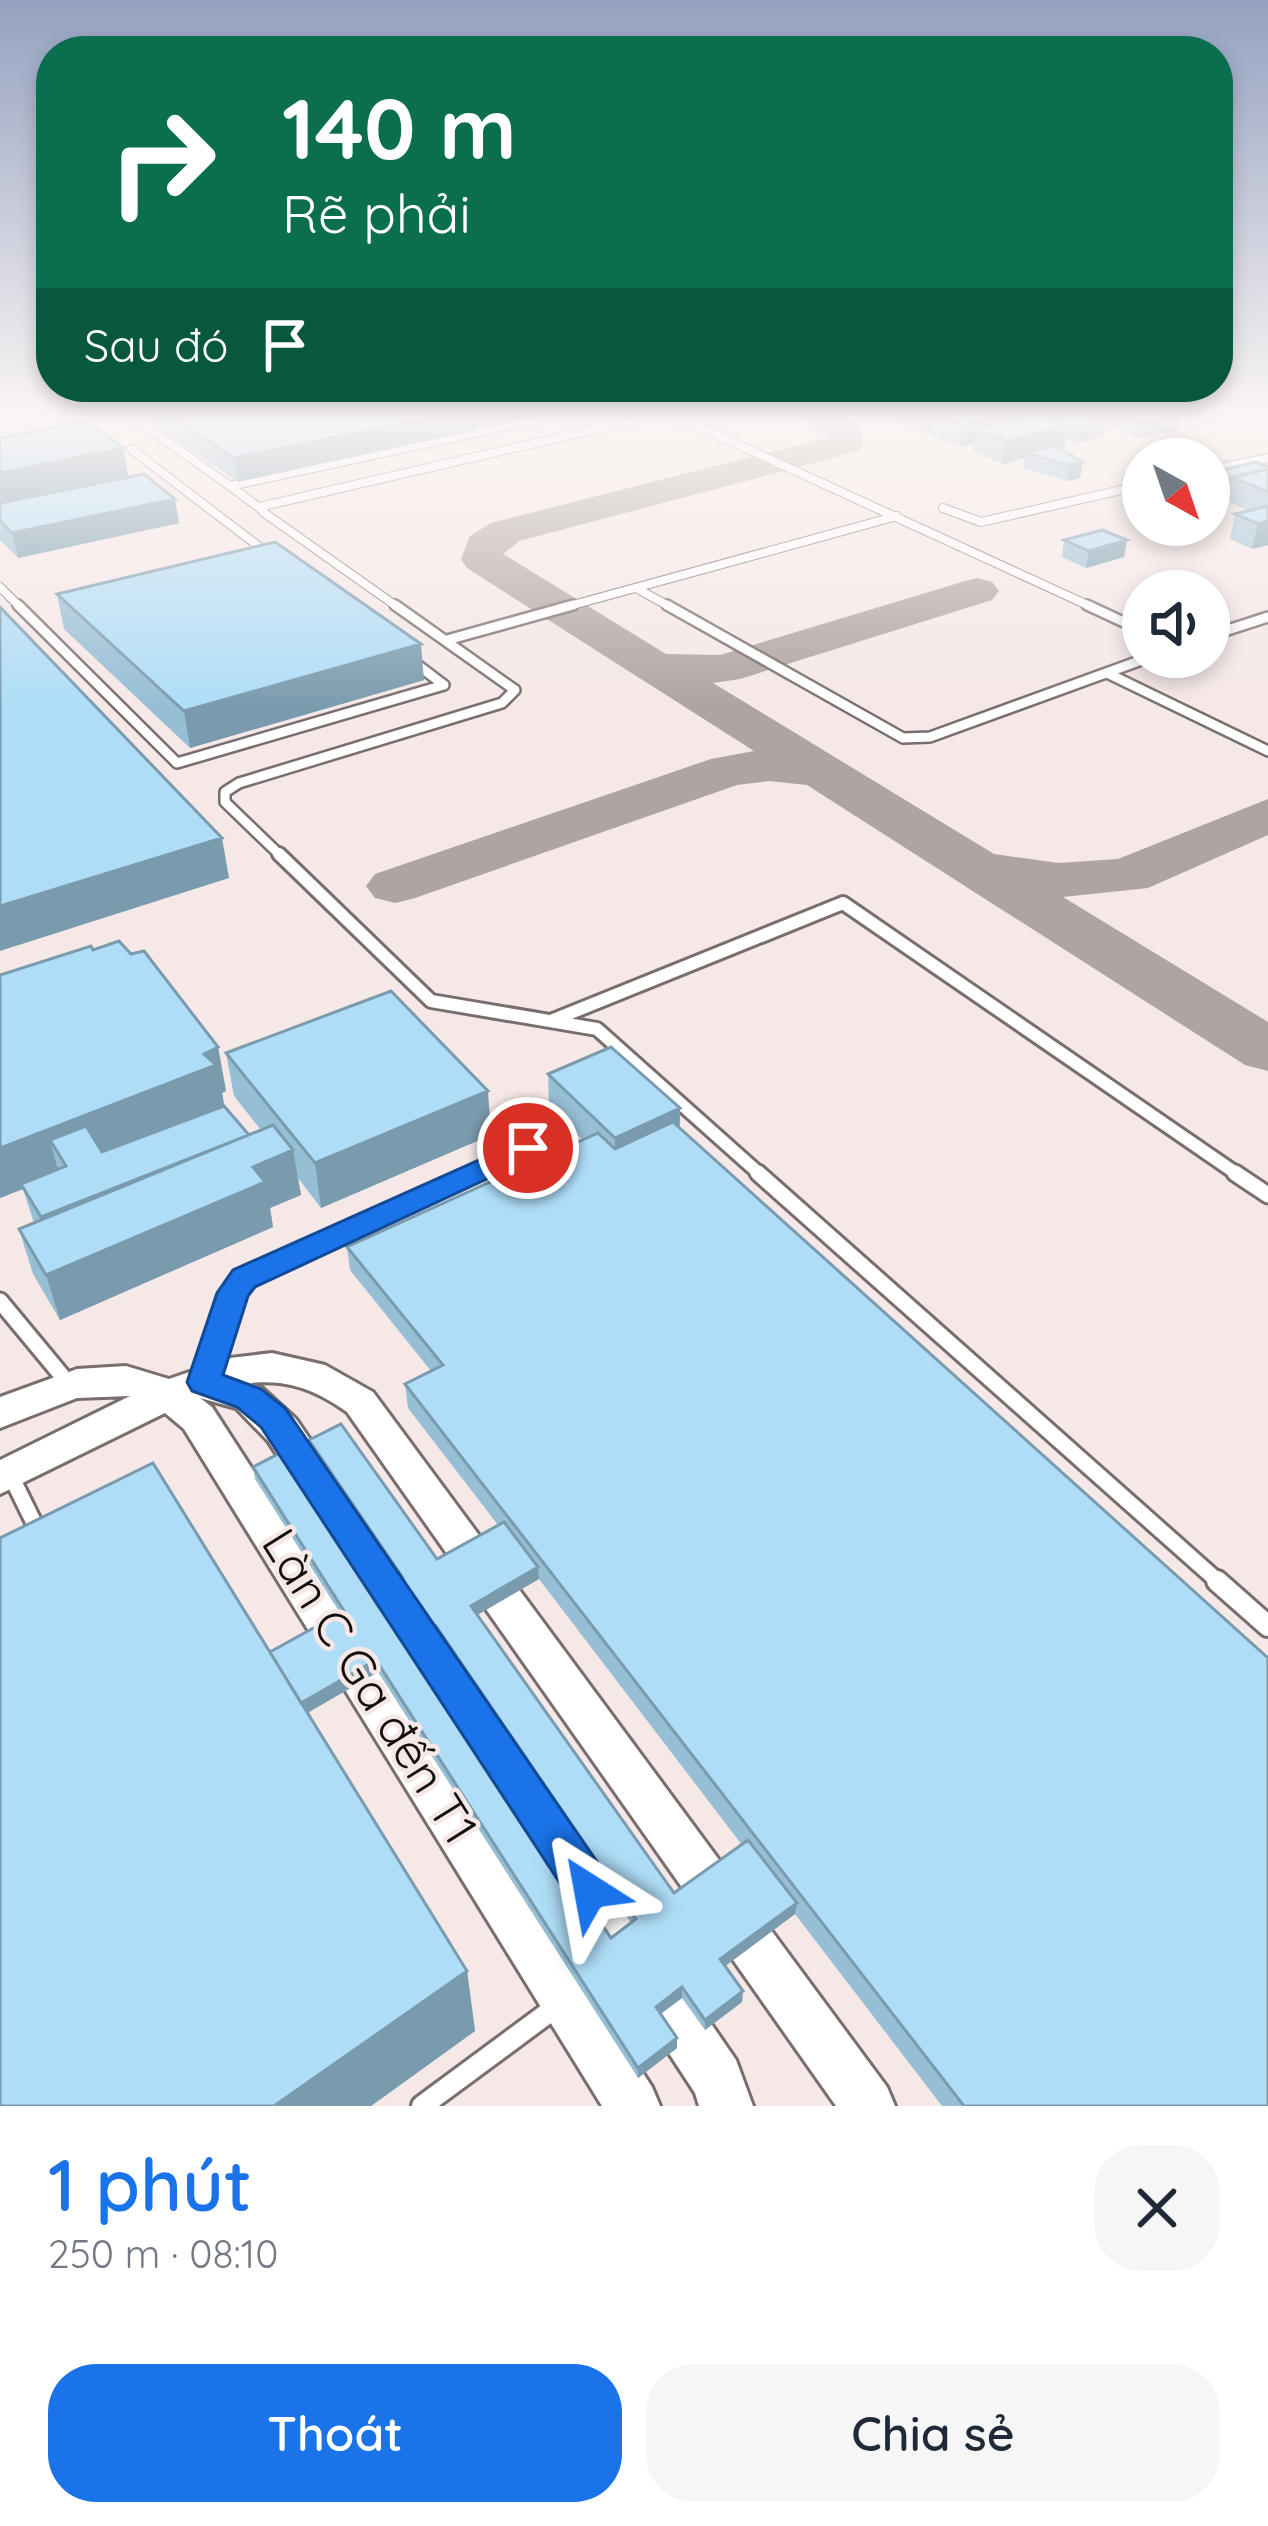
<!DOCTYPE html>
<html lang="vi">
<meta charset="utf-8">
<style>
:root{--surface:#fff;--page:#f6f6f7;--text:#1f2937;--muted:#747a83;--accent:#1a73e8}
body{margin:0;font-family:Quicksand,sans-serif;background:var(--page);color:var(--text);height:100vh;display:flex;flex-direction:column;font-size:45px;white-space:nowrap}
*{box-sizing:border-box;margin:0}
p{font-size:39px;color:var(--muted)}
.icon{flex:none;width:66px;height:66px;fill:none;stroke:currentColor;stroke-width:2;stroke-linecap:round;stroke-linejoin:round}
.map{position:relative;height:2106px;overflow:hidden}
.side{display:flex;flex-direction:column;background:var(--surface);flex:1}
.side>*{flex:none}
.hud{position:absolute;left:36px;top:36px;width:1197px;height:366px;border-radius:48px;box-shadow:0 6px 18px #0003;background:#0b6e4f;color:#fff;overflow:hidden}
.needle{width:78px;rotate:140deg}
.controls{position:absolute;left:1122px;top:438px;display:grid;gap:24px}
.controls a{display:grid;place-items:center;width:108px;height:108px;border-radius:50%;background:var(--surface);box-shadow:0 6px 18px #0003;font-size:60px}
.pin{position:absolute;display:grid;place-items:center;width:102px;height:102px;color:#fff;margin:-51px;border:6px solid #fff;border-radius:50%;box-shadow:0 3px 12px #0007}
.me{position:absolute;width:132px;margin:-66px;rotate:326deg;stroke-linejoin:round;filter:drop-shadow(0 0 9px #0008)}
.turn{display:flex;align-items:center;gap:42px;height:252px;padding:0 48px;font-size:54px}
.turn .icon{width:156px;height:156px;stroke-width:2.5}
.turn b{display:block;font-size:84px;line-height:102px}
.then{display:flex;align-items:center;height:114px;padding:0 48px;background:#0003;gap:24px;font-size:45px}
.round{display:grid;place-items:center;flex:none;width:126px;height:126px;border-radius:48px;background:var(--page)}
.summary{display:flex;align-items:center;justify-content:space-between;height:204px;padding:0 48px}
h1{font-size:72px;font-weight:600;line-height:90px;color:var(--accent)}
.button{display:flex;gap:24px;margin-top:auto;padding:24px 48px}
.button a{flex:1;height:138px;border-radius:48px;background:var(--accent);color:#fff;font-size:48px;font-weight:600;line-height:138px;text-align:center}
.button a+a{background:var(--page);color:var(--text)}
.map>svg:first-child{display:block}
.lines{fill:none;stroke-linecap:round;stroke-linejoin:round}
.taxiway{fill:#aea4a2;fill-rule:evenodd}
.service-far4-casing{stroke:#796d6d;stroke-width:10}
.service-far3-casing{stroke:#796d6d;stroke-width:14}
.service-far2-casing{stroke:#796d6d;stroke-width:18}
.service-far1-casing{stroke:#796d6d;stroke-width:21}
.service-casing{stroke:#796d6d;stroke-width:26}
.tertiary-casing{stroke:#796d6d;stroke-width:6}
.service-far4{stroke:#fff;stroke-width:8}
.service-far3{stroke:#fff;stroke-width:9}
.service-far2{stroke:#fff;stroke-width:12}
.service-far1{stroke:#fff;stroke-width:15}
.service{stroke:#fff;stroke-width:20}
.tertiary{fill:#fff;fill-rule:evenodd}
.wall{fill:#96bed5;fill-rule:evenodd}
.shaded-wall{fill:#7a9bae}
.building{fill:#afddf8;stroke:#7a9bae;stroke-width:3;fill-rule:evenodd}
.route{fill:#1a73e8;stroke:#114b97;stroke-width:3}
.labels{text-anchor:middle;stroke-width:9;stroke-linejoin:round;paint-order:stroke}
.near-street-label{font-size:48px;fill:#130f0e;stroke:#f5e8e7}
</style>
<div class="map">
<svg width="1268" height="2106" viewBox="0 0 1268 2106">
<rect width="100%" height="100%" fill="#f5e8e7"/>
<g class="lines">
<path class="taxiway" d="M793,413H837L859,424L864,443L859,451L519,541L503,554L666,654L720,655L962,582L977,578L992,582L999,591L992,600L740,679L713,683L994,854L1058,863L1118,859L1268,799V835L1148,888L1063,897L1268,1022V1071L1245,1065L807,785L769,781L737,785L415,898L395,903L375,898L366,886L375,874L711,759L754,751L467,568L461,559L470,536L491,523L829,437Z"/>
<g class="service-far4-casing">
<path id="service-far4" d="M127,413L230,486L569,413
M1078,413L1122,416
M131,449L270,555
M1209,470L1268,458
M230,486L261,509
M943,508L981,522L1143,485
M0,587L21,608
M636,588L672,608
M399,608L263,512V506L657,415L691,423L1094,608
M562,608L897,516"/>
</g>
<g class="service-far3-casing">
<path id="service-far3" d="M18,605L177,763L444,685
M667,605L903,738L930,737L1150,657
M1087,605L1143,631
M1209,636L1268,617
M447,640L573,605
M411,660L444,685
M1107,673L1268,751
M282,857L225,802V792L239,783L502,703L515,690L395,605"/>
</g>
<g class="service-far2-casing">
<path id="service-far2" d="M279,854L431,1001L597,1029L762,1176
M553,1020L843,903L1240,1176
M468,1176L528,1148L511,1124L512,1116L531,1106"/>
</g>
<g class="service-far1-casing">
<path id="service-far1" d="M758,1173L1221,1584
M1235,1173L1268,1195
M0,1301L68,1383
M205,1381L233,1293L244,1279L475,1173
M10,1474L41,1537"/>
</g>
<g class="service-casing">
<path id="service" d="M1217,1581L1268,1626
M422,2106L556,2007"/>
</g>
<g class="tertiary-casing">
<path id="tertiary" d="M272,1353L325,1365L373,1392L887,2087L895,2106H836L347,1412C316,1390 288,1379 250,1383L262,1388L296,1419L736,2060L753,2106H699L695,2093L268,1441L236,1408L200,1398L212,1407L652,2087L660,2106H602L184,1429L165,1413L0,1494V1460L130,1396L77,1398L0,1428V1397L77,1369L126,1366L169,1379L230,1358Z"/>
</g>
<use href="#service-far4" class="service-far4"/>
<use href="#service-far3" class="service-far3"/>
<use href="#service-far2" class="service-far2"/>
<use href="#service-far1" class="service-far1"/>
<use href="#service" class="service"/>
<use href="#tertiary" class="tertiary"/>
</g>
<path class="wall" d="M137,413H555L238,482Z
M874,413H1024V417L1036,414L1103,436L1077,443L1066,439L1065,447L1059,449L1080,478L1067,481L1023,468L1024,458L1003,464L973,452L974,443L960,447L932,436V432L926,433Z
M1110,413H1173L1177,431L1138,438L1108,424Z
M0,438L128,477L179,523L18,558L0,540Z
M1268,467V545L1252,549L1230,539L1235,514L1249,511L1227,501L1228,495L1212,498L1209,503V473Z
M1064,540H1127L1124,557L1086,568L1062,557Z
M57,594L424,680L190,748L64,629Z
M93,950L218,1047L226,1091L222,1093L224,1106L249,1135L261,1130L234,1096L226,1053L491,1135L321,1208L298,1178L301,1195L270,1208L273,1227L60,1320L33,1274L19,1229L34,1223L23,1189L0,1198V975Z
M548,1074L680,1108V1127L1268,2106H942L795,1914L725,1966L743,1991L742,2002L705,2030L682,1998L661,2014L677,2048L638,2078L378,1672L307,1713L467,1971L475,2031L371,2106H0L270,1652L340,1613L255,1479L253,1467L380,1591L399,1580L311,1452L309,1440L437,1559L498,1525L408,1408L405,1384L431,1371L350,1270L347,1247L583,1140L549,1108ZM539,1579L742,1845L674,1893L477,1615ZM437,1638L631,1923L611,1938L418,1648Z"/>
<path class="shaded-wall" d="M451,413H555L238,482L234,458Z
M929,413H998L934,414L932,432L926,433Z
M1009,413H1024L1022,431L976,430L974,443L960,447L963,425Z
M1180,416L1177,431L1138,438L1140,423Z
M1106,421L1103,436L1077,443L1079,428Z
M1069,424L1065,447L1035,455L1025,453L1024,458L1003,464L1006,441Z
M123,448L129,479L0,506V473Z
M1083,462L1080,478L1067,481L1069,465Z
M1232,479L1228,495L1213,498L1217,482Z
M1214,487L1211,503H1209V488Z
M175,499L179,523L18,558L12,533Z
M1268,521V545L1252,549L1258,524Z
M1127,540L1124,557L1086,568L1089,551Z
M421,644L424,680L190,748L184,711Z
M222,838L229,878L0,951V906Z
M218,1047L226,1091L222,1093L225,1109L66,1166L50,1140L59,1174L21,1184L23,1189L0,1198V1148Z
M488,1091L491,1135L321,1208L315,1163Z
M680,1108L679,1141L615,1172V1138Z
M249,1135L293,1150L301,1195L270,1208L273,1227L60,1320L46,1275L51,1251L41,1217Z
M538,1567L539,1579L472,1618L471,1606Z
M436,1626L437,1638L414,1651L412,1639Z
M376,1660L378,1672L285,1726L282,1714Z
M797,1903L795,1914L720,1970V1959Z
M467,1971L475,2031L371,2106H274Z
M682,1987V1998L656,2017V2007Z
M743,1991L742,2002L705,2030V2020Z
M677,2038V2048L638,2078V2068Z"/>
<path class="building" d="M166,413H451L234,458Z
M938,413H1009L963,425L934,414Z
M1038,413H1083L1106,421L1079,428Z
M1118,413H1173L1180,416L1140,423Z
M1038,414L1069,424L1006,441L976,430Z
M87,421L123,448L0,473V438Z
M1055,446L1083,462L1069,465L1025,453Z
M1256,462L1268,467V469L1217,482L1209,479V473Z
M1268,469V492L1232,477Z
M144,474L175,499L12,533L0,521V503Z
M1268,506V521L1258,524L1235,514Z
M1102,530L1127,540L1089,551L1064,540Z
M275,542L421,644L184,711L57,594Z
M0,607L222,838L0,906Z
M119,941L131,954L144,951L218,1047L204,1054L216,1065L0,1148V975L91,946L93,950Z
M391,991L488,1091L315,1163L226,1053Z
M611,1047L680,1108L615,1138L548,1074Z
M224,1106L249,1135L41,1217L21,1184L66,1166L50,1140L86,1126L102,1152Z
M673,1122L1268,1658V2106H964L405,1384L443,1365L347,1247L598,1133L615,1149Z
M273,1125L293,1150L253,1167L265,1182L46,1275L19,1229Z
M341,1424L437,1559L504,1522L538,1567L471,1606L674,1893L748,1840L797,1903L720,1959L743,1991L705,2020L682,1987L656,2007L677,2038L638,2068L376,1660L301,1703L270,1652L344,1611L253,1467L286,1450L380,1591L403,1578L309,1440ZM436,1626L636,1919L611,1938L412,1639Z
M153,1463L467,1971L274,2106H0V1538Z"/>
<linearGradient id="sky" x2="0" y2="1"><stop stop-color="#94a1c0"/><stop offset="0.58" stop-color="#faf5f4"/><stop offset="1" stop-color="#faf5f4" stop-opacity="0"/></linearGradient>
<rect width="1268" height="708" fill="url(#sky)"/>
<path class="route" d="M528,1138L543,1148L538,1155L255,1287L248,1296L223,1375L261,1389L285,1408L606,1875L613,1891L606,1906L590,1913L575,1906L261,1427L237,1407L192,1391L187,1382L217,1293L233,1270Z"/>
<g class="labels">
<g class="near-street-label">
<text transform="translate(370 1686) rotate(58)" y="17">Làn C Ga đến T1</text>
</g>
</g>
</svg>
<div class="controls">
<a><svg class="needle" viewBox="-14 -14 28 28"><path d="M0-13l5 13h-10z" fill="#e53935"/><path d="M0 13l5-13h-10z" fill="#747a83"/></svg></a>
<a><svg class="icon" aria-label="sound" viewBox="0 0 24 24"><path d="M4 9h4l5-4v14l-5-4H4zM17 9q2 3 0 6"/></svg></a>
</div>
<div class="pin" style="left:528px;top:1148px;background:#d93025"><svg class="icon" aria-label="arrive" viewBox="0 0 24 24"><path d="M6 21V4h12l-3 4 3 4H6"/></svg></div>
<svg class="me" style="left:590px;top:1891px" viewBox="-20 -20 40 40"><path d="M0-17L14 15 0 8-14 15z" fill="#1a73e8" stroke="#fff" stroke-width="4"/></svg>
<div class="hud">
<div class="turn"><svg class="icon" aria-label="right" viewBox="0 0 24 24"><path d="M7 20v-9h11M14 6l5 5-5 5"/></svg><div><b>140 m</b>Rẽ phải</div></div>
<div class="then">Sau đó<svg class="icon" aria-label="arrive" viewBox="0 0 24 24"><path d="M6 21V4h12l-3 4 3 4H6"/></svg></div>
</div>
</div>
<section class="side">
<div class="summary"><div><h1>1 phút</h1><p>250 m · 08:10</p></div><a class="round"><svg class="icon" aria-label="close" viewBox="0 0 24 24"><path d="M6 6l12 12M18 6L6 18"/></svg></a></div>
<div class="button"><a>Thoát</a><a>Chia sẻ</a></div>
</section>
